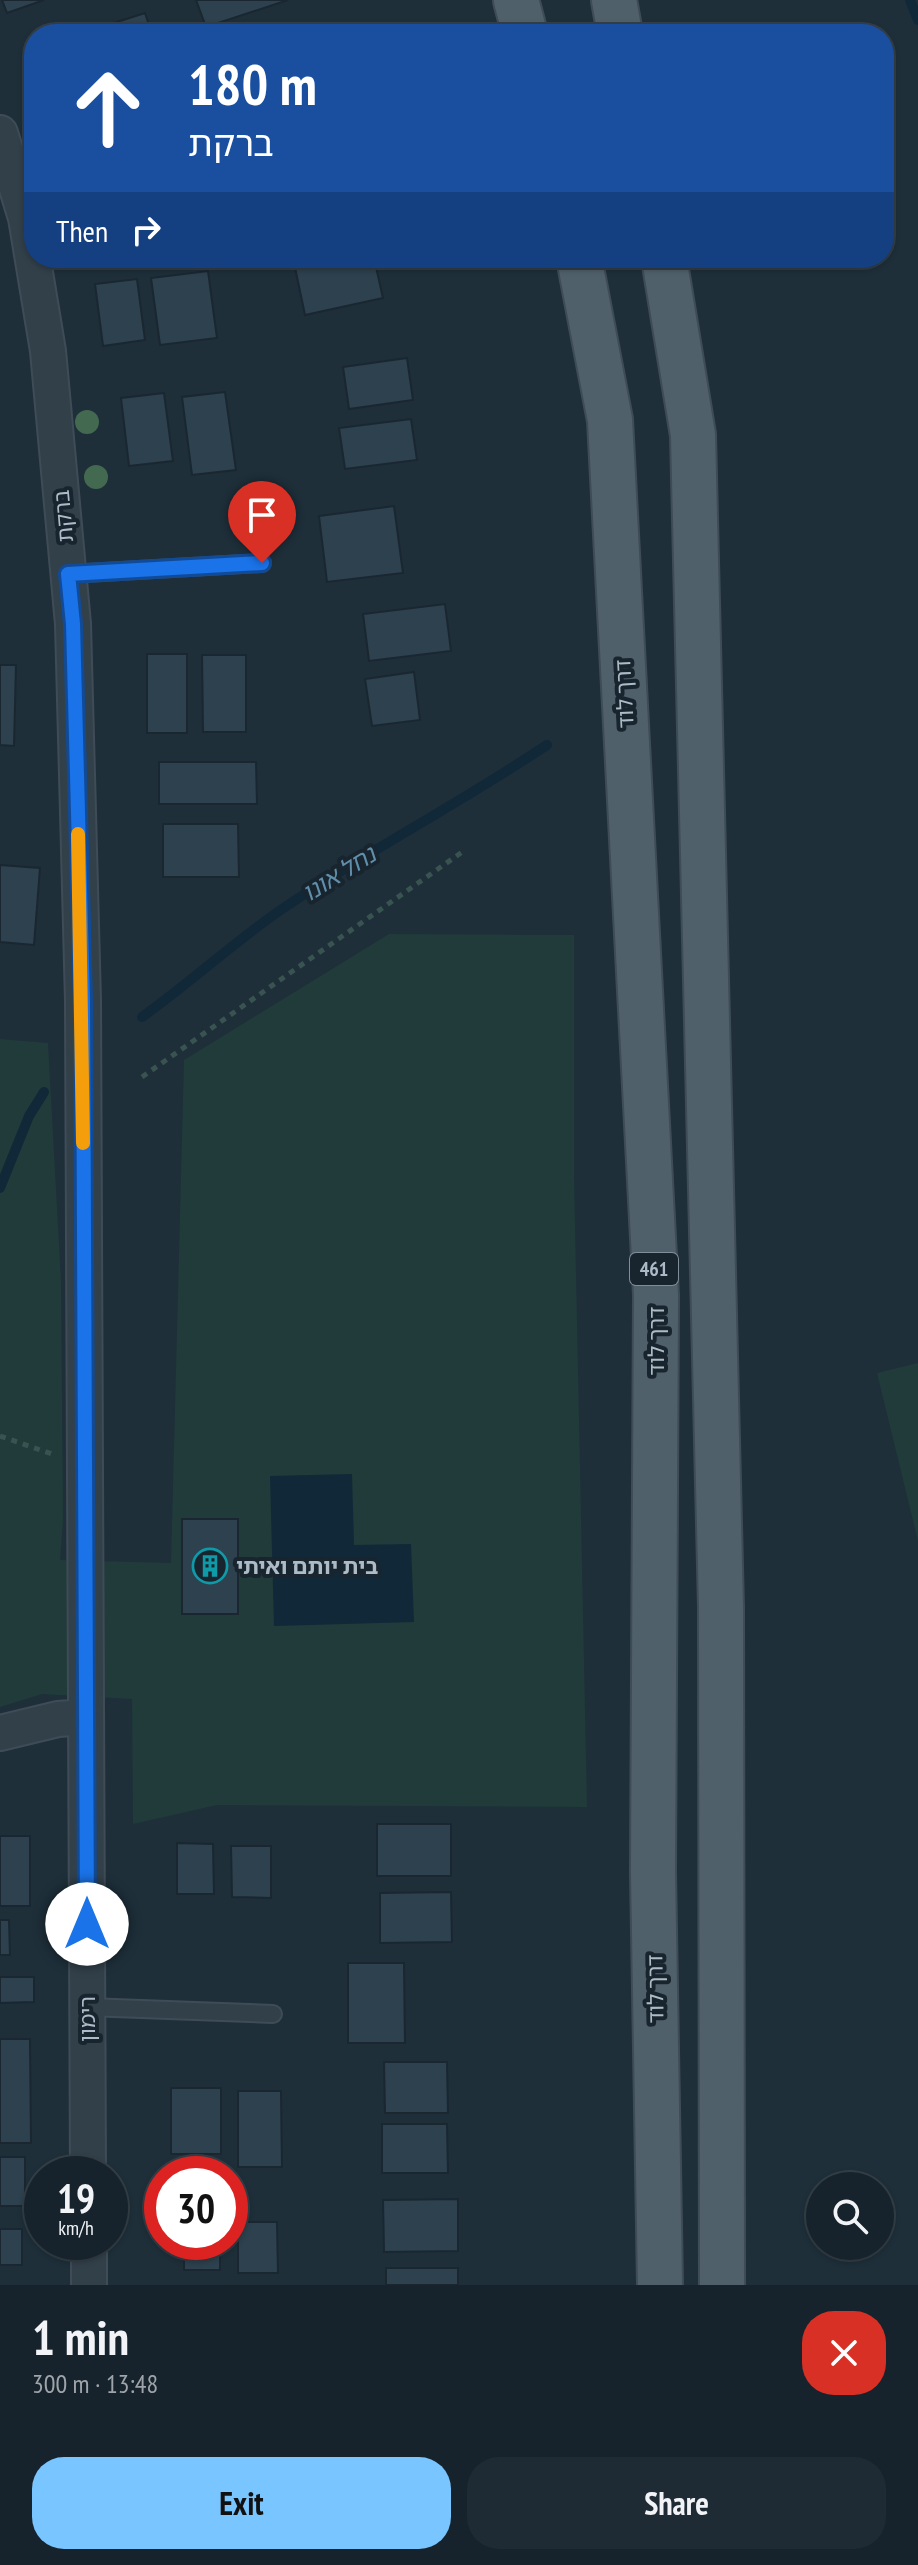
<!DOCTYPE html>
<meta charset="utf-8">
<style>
:root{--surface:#16232c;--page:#1f2b34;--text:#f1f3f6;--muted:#9ea4a9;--line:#354048;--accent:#79c5ff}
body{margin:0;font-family:"PT Sans Narrow","Noto Sans Hebrew",sans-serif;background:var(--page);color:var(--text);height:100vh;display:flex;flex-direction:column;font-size:30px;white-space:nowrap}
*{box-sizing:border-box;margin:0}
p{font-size:26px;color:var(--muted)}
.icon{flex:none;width:44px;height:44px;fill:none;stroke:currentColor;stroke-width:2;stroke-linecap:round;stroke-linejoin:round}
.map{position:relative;height:2285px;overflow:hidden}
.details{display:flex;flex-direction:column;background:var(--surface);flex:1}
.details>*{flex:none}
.guide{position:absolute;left:24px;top:24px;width:870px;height:244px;border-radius:32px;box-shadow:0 2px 6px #0004,0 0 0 2px var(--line);background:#1a4fa0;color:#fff;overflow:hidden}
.fabs{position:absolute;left:806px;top:2172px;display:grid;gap:16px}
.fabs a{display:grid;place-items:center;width:88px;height:88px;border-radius:50%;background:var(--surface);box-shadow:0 2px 6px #0004,0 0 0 2px var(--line);font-size:40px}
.speed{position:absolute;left:24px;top:2156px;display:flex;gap:16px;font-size:40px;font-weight:700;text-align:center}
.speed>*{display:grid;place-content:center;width:104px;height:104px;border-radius:50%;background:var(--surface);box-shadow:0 2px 6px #0004,0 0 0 2px var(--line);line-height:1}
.speed small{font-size:20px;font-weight:400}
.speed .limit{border:12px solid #d22;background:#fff;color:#111}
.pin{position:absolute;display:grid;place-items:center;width:68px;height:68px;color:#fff;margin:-82px -34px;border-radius:50% 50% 50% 0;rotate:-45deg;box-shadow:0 0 8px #0007}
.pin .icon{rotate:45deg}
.me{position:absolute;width:88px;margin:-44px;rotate:0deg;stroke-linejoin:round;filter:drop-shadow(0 0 6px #0008)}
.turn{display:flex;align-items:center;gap:28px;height:168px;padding:0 32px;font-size:36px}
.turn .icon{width:104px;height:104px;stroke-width:2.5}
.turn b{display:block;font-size:56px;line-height:68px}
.then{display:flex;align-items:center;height:76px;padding:0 32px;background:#0003;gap:16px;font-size:30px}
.round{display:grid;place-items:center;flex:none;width:84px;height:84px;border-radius:32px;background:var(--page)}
.head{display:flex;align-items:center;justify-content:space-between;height:136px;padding:0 32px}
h1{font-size:48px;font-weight:700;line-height:60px}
.action{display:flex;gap:16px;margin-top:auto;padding:16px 32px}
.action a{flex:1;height:92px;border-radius:32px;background:var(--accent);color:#111;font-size:32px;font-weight:700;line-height:92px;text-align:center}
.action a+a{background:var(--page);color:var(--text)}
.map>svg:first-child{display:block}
.green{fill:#203b39}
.water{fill:#112838}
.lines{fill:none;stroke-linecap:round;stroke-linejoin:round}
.stream{stroke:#112838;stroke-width:10}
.building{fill:#2d414e;stroke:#1a2731;stroke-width:2}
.lane-casing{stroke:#3f4c57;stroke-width:20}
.street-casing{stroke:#3f4c57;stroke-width:38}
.primary-casing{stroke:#3f4c57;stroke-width:48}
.path{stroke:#395351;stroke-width:5;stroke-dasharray:6 6;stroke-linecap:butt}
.lane{stroke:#32404a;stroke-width:16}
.street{stroke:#32404a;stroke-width:34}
.primary{stroke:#50606b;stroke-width:44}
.tree{fill:#436a51}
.route-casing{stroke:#114b97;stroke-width:20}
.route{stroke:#1a73e8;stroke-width:14}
.slow{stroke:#f59e0b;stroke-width:14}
.labels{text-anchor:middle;stroke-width:8;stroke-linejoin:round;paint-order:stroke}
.shield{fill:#18252e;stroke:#808e99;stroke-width:2}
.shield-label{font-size:20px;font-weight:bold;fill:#acbbc7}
.street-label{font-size:22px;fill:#acbbc7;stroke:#18252e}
.poi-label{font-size:22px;font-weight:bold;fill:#acbbc7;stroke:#18252e;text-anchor:start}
.water-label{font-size:24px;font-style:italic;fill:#618eaa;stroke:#18252e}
</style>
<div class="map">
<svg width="918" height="2285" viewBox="0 0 918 2285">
<rect width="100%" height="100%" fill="#1e2f3a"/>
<path class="green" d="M389,934L574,935V1177L587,1807L217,1805L133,1824L132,1699L42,1694L0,1707V1039L48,1043L61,1281L63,1521L60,1560L171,1563L184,1060Z
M918,1363V1541L877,1373Z"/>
<path class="water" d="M352,1474L354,1545L411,1544L414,1622L274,1626L270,1476Z"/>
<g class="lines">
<path class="stream" d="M910,0L918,20
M142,1017C190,983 234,942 282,909C368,851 460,803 547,745
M0,1188L29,1116L44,1092"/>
</g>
<path class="building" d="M2,0H44L7,13Z
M196,0H288L206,27Z
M145,13L152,34H100L98,28Z
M293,258H374L383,298L305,315Z
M208,271L217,338L160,345L151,278Z
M137,279L145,340L103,346L95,284Z
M407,358L413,400L349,409L343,367Z
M225,392L236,470L192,475L182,397Z
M164,393L173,461L129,466L121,398Z
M411,419L417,460L345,469L339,428Z
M394,506L403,573L327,582L319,516Z
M445,604L451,651L369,661L363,614Z
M147,654H187V733H147Z
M202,655H246V732H203Z
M0,665H16L14,746L0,745Z
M414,672L420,720L372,726L365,679Z
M159,762H256L257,804H159Z
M163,824H238L239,877H163Z
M0,865L40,868L34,945L0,942Z
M182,1519H238V1614H182Z
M377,1824H451V1876H377Z
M0,1836H30V1906H0Z
M177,1843L213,1844L214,1894H177Z
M231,1846H271V1898L232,1897Z
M451,1892L452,1942L380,1943V1893Z
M0,1920H9L10,1955H0Z
M348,1963H404L405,2043H348Z
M0,1977H34V2002L0,2003Z
M0,2039H30L31,2143H0Z
M384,2062H447L448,2113H385Z
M171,2088H221V2154H171Z
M238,2091H281L282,2167H238Z
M382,2124H447L448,2173H382Z
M0,2157H25V2206H0Z
M458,2199V2251L384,2252L383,2200Z
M238,2222H277L278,2273H238Z
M0,2229H22V2265H0Z
M184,2242H220V2270H184Z
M386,2268H458V2285H386Z"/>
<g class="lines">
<g class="lane-casing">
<path id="lane" d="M68,574L262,563
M87,2007L273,2014"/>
</g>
<g class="street-casing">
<path id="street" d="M0,133L26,218L48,351L73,624L83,1001L88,2174
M0,1733L58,1719L86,1717
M89,2242V2285"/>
</g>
<g class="primary-casing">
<path id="primary" d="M516,0L525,34
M614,0L620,34
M579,258L610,420L656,1295L653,1872L660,2285
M664,258L693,435L721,1608L722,2285"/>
</g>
<path class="path" d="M142,1077L465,850
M0,1436L52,1454"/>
<use href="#lane" class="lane"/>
<use href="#street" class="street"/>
<use href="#primary" class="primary"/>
</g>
<g class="tree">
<circle cx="87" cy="422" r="12"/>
<circle cx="96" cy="477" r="12"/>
</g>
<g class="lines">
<g class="route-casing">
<path id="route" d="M87,1924L83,1001L73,624L68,574L262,563"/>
</g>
<use href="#route" class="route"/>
<path class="slow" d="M78,834L83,1143"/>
</g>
<defs>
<g id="building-ring" transform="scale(1.8)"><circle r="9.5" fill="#18252e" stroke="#0f9aa8" stroke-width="1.5"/><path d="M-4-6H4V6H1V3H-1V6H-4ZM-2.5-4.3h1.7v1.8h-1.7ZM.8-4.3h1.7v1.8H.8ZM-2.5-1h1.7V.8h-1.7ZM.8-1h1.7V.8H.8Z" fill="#0f9aa8"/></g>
</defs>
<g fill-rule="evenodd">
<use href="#building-ring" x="210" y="1566"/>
</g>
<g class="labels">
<rect class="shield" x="630" y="1253" width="48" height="32" rx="6"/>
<g class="shield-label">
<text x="654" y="1276">461</text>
</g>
<g class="street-label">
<text transform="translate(63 516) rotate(-95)" y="8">ברקת</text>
<text transform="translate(624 694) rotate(-93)" y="8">דרך לוד</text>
<text transform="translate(656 1341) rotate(-90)" y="8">דרך לוד</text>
<text transform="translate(655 1989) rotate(-91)" y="8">דרך לוד</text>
<text transform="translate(87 2019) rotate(-90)" y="8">רימון</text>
</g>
<g class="poi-label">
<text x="236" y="1574">בית יותם ואיתי</text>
</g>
<g class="water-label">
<text transform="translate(339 874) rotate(-32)" y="8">נחל אונו</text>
</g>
</g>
</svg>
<div class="fabs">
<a><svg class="icon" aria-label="search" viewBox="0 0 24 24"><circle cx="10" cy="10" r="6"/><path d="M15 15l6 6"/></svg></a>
</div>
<div class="speed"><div>19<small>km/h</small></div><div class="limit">30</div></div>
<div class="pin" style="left:262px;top:563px;background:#d93025"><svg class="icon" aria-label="arrive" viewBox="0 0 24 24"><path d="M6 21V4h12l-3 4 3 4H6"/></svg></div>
<svg class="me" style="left:87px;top:1924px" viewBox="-20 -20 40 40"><circle r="19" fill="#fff"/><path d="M0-13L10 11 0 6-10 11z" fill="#1a73e8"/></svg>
<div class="guide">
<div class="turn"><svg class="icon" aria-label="ahead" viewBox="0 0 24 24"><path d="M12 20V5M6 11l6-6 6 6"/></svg><div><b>180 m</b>ברקת</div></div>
<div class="then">Then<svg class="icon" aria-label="right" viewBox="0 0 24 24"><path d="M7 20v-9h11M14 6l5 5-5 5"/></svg></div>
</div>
</div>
<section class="details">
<div class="head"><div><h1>1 min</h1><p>300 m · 13:48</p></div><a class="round" style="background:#d93025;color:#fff"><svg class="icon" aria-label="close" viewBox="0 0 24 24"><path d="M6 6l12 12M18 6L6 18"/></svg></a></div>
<div class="action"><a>Exit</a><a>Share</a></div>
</section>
